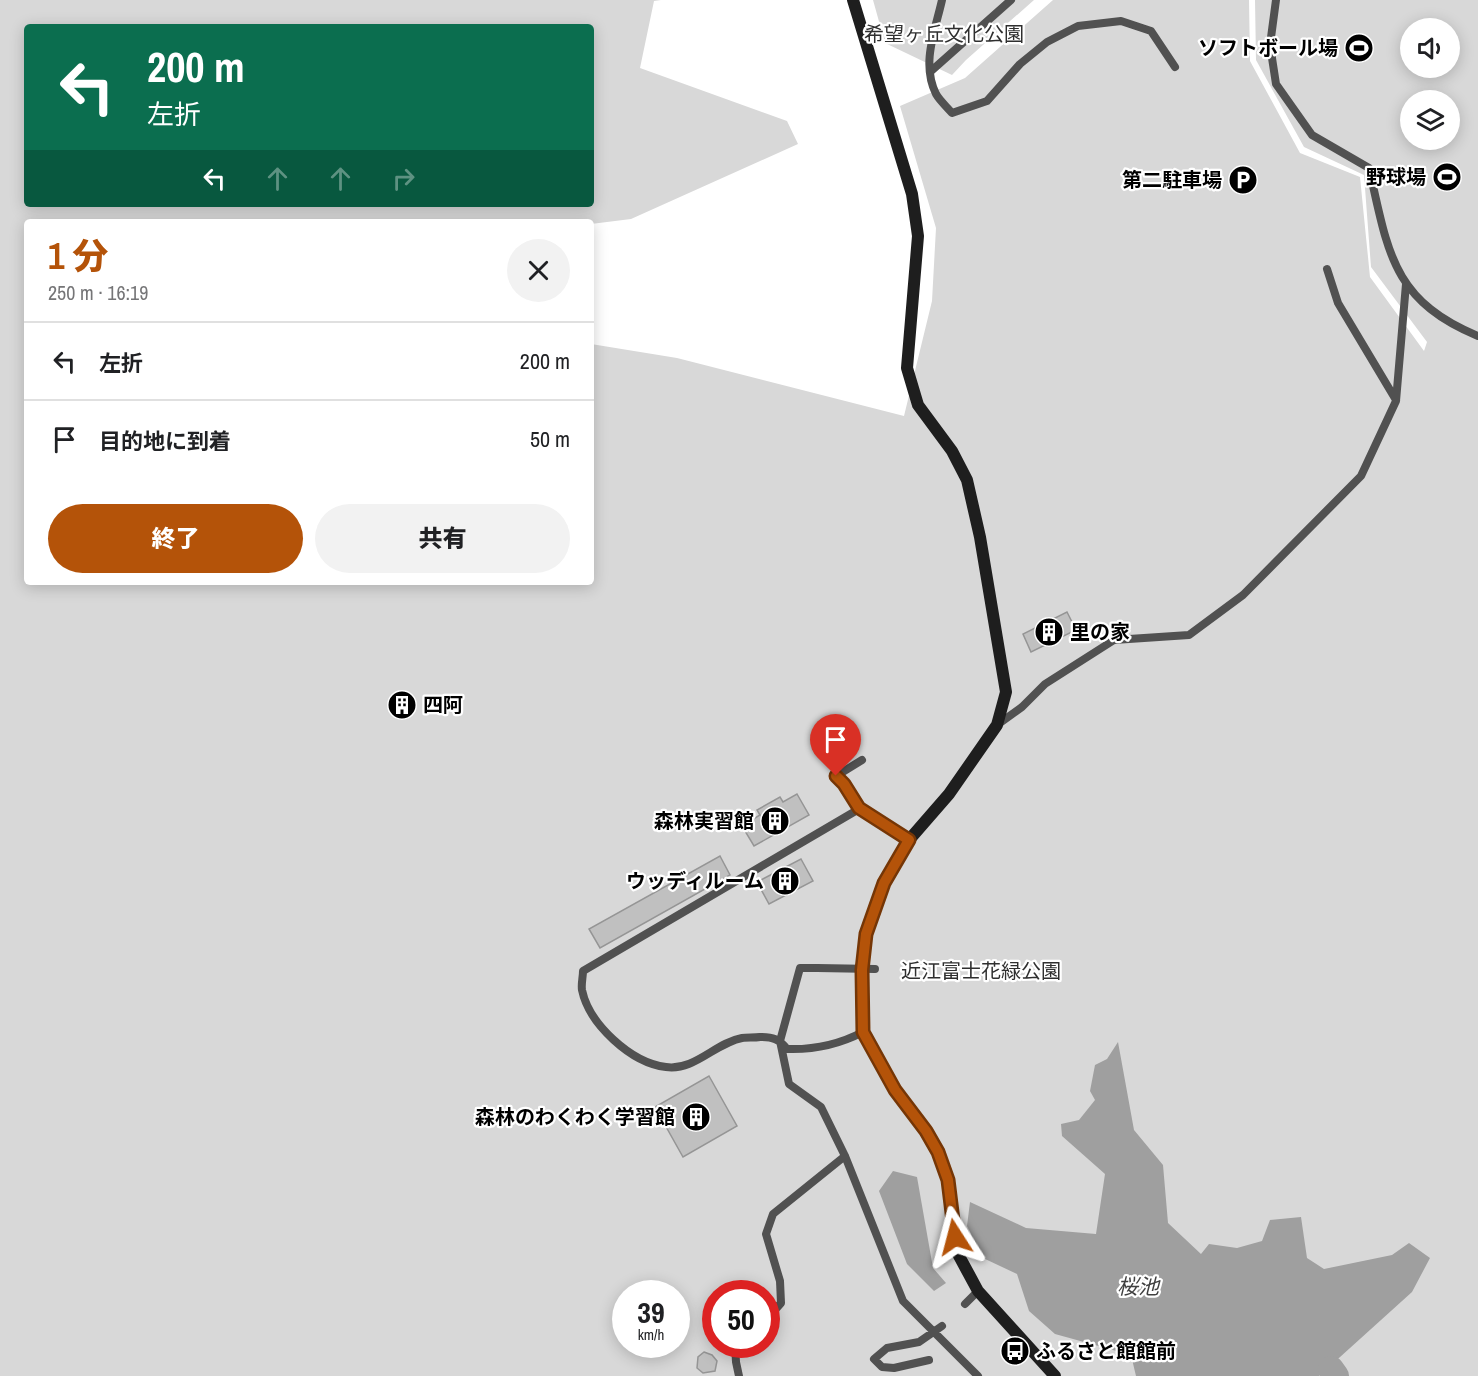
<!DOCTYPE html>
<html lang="ja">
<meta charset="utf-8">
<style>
:root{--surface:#fff;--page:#f2f2f2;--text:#202124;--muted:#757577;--line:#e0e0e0;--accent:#b45309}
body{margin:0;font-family:"Archivo Narrow","Noto Sans JP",sans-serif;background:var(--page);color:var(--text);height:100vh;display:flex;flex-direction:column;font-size:22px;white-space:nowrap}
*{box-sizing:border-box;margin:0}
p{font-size:20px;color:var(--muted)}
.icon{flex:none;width:33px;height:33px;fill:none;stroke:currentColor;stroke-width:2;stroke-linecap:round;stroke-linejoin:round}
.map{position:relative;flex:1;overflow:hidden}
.details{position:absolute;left:24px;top:219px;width:570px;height:366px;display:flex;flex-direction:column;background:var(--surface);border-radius:6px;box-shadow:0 3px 15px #0003}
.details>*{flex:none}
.guide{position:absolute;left:24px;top:24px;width:570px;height:183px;border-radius:6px;box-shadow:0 3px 15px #0003;background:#0b6e4f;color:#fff;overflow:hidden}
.fabs{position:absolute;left:1400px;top:18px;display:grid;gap:12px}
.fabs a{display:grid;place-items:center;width:60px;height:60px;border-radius:50%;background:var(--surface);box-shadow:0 3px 15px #0003;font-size:30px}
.speed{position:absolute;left:612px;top:1280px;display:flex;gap:12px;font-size:30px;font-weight:700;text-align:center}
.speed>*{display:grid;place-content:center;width:78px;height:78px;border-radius:50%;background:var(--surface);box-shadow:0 3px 15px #0003;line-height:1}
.speed small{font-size:15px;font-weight:400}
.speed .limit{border:9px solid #d22;background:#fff;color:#111}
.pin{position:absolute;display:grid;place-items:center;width:51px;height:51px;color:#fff;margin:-62px -26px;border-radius:50% 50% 50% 0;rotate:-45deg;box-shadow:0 0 6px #0007}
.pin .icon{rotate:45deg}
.me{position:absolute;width:66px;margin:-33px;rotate:351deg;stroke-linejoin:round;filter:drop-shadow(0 0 4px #0008)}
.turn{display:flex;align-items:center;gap:21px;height:126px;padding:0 24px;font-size:27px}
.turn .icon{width:78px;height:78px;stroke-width:2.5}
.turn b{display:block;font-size:42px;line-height:51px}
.lanes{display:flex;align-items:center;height:57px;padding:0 24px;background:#0003;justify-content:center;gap:30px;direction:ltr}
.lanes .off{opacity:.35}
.round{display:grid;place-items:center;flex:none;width:63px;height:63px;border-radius:32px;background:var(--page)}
.summary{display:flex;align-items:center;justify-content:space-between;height:102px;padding:0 24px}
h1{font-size:36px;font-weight:800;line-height:45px;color:var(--accent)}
.primary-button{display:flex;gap:12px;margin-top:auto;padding:12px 24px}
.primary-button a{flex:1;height:69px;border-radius:36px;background:var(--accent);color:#fff;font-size:24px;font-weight:800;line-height:69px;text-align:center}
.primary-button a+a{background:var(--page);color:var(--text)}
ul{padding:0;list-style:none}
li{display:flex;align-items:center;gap:18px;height:78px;padding:0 24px;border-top:2px solid var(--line)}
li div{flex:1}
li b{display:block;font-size:22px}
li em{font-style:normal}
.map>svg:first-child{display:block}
.green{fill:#d8d8d8;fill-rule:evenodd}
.water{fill:#9f9f9f}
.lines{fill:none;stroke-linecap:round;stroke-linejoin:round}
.river{stroke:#9f9f9f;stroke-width:26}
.building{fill:#c0c0c0;stroke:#959595;stroke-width:1.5}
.service{stroke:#515151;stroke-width:8}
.secondary{stroke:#1e1e1e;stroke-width:12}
.service-bridge{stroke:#515151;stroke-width:8}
.route-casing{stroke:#753606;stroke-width:15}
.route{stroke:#b45309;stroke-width:10}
.labels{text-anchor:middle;stroke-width:4.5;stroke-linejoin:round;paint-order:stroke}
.park-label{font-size:20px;fill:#2f2f2f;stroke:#fff}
.poi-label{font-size:20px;font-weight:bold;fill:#000;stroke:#fff;text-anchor:end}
.water-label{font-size:21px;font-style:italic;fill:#404040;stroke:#fff}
</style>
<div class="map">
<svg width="1478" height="1376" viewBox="0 0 1478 1376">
<rect width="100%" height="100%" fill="#fff"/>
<path class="green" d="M0,0H661L654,1L640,68L787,121L798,144L631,219L591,224V222H27V582H591V344L677,358L904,416L932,301L936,228L900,106L965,78L1053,0H1249L1250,61L1300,153L1360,177L1370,277L1424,351L1427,342L1371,267L1364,175L1304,147L1256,60L1255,0H1478V1376H0ZM27,27H591V204H27ZM1410,28H1449V68H1410ZM1410,100H1449V140H1410ZM626,1293H676V1344H626ZM716,1293H766V1344H716Z
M873,0H1034L966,60L952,75L885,43Z"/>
<path class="water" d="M1118,1042L1134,1130L1163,1165L1168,1223L1201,1254L1209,1244L1237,1248L1262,1241L1270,1220L1301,1217L1307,1258L1324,1269L1392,1255L1409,1243L1430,1258L1412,1292L1319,1376H1136L1131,1355L1055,1334L1029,1311L1017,1274L983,1258L967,1226L970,1202L1026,1228L1096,1234L1105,1174L1062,1136L1061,1124L1079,1120L1095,1100L1090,1091L1095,1065L1107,1059Z
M893,1171L917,1177L933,1268L946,1283L934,1291L907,1264L879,1191Z"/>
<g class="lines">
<path class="river" d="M1331,1369L1336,1376"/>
</g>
<path class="building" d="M1067,612L1076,630L1031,652L1023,634Z
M797,794L809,815L754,846L742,826L760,815L757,810L780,797L783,802Z
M720,856L730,875L600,948L589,929Z
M801,859L813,881L769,904L757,882Z
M709,1076L737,1126L683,1157L655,1107Z
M704,1352L712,1355L717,1361L715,1371L703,1373L697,1368L698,1357Z"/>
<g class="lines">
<path class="service" d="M942,0C935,31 921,64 936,94C940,101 947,107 952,113L987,101L1020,64L1047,42L1078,26L1121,21L1151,31L1175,67
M1276,0L1270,45L1276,84L1312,135L1369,168C1388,250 1391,300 1478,336
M930,72L1011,0
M1327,269L1338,303L1396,400
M997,725L1022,707L1045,684L1114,640L1189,635L1243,595L1361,476L1396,401L1406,284
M859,809L844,784L836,776L862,760
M817,968H800L780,1041L789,1084L821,1107L845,1156L903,1301L978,1376
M863,1032C838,1045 815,1050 787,1049C779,1039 773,1037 760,1037C754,1038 747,1037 742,1038C715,1043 695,1071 666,1067C631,1063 589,1024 582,990C581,984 583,977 583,971L859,809L909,840
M965,1304L978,1291
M766,1320L781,1303L780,1281L766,1234L773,1214L845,1156
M735,1344L736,1362L739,1376
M929,1360L894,1368L882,1367L874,1359L887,1348L919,1342L942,1326"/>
<path class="secondary" d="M853,0L912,194L918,236L907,368L918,405L952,451L967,480L980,537L1006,692L997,725L949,794L909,840L884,883L866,934L862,970L863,1032L895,1090L926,1131L938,1152L948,1180L958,1254L978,1291L1055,1376"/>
<path class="service-bridge" d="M817,968L875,969"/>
</g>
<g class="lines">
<g class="route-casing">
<path id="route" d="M836,776L844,784L859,808L909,840L884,883L866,934L862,970L863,1032L895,1090L926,1131L938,1152L948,1180L955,1237"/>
</g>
<use href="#route" class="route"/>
</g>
<defs>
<g id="stadium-disc" transform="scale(1.5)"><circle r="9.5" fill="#000" stroke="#fff"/><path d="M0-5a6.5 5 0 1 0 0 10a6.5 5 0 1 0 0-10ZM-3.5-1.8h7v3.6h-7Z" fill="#fff"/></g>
<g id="parking-disc" transform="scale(1.5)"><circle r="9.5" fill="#000" stroke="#fff"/><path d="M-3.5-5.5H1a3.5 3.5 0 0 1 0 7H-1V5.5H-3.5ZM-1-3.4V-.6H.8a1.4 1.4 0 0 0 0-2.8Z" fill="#fff"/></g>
<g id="building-disc" transform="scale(1.5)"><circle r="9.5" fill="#000" stroke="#fff"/><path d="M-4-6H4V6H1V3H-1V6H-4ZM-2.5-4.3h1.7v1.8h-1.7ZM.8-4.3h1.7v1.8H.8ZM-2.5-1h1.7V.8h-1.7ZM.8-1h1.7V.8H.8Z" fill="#fff"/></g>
<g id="bus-disc" transform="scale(1.5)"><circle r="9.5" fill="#000" stroke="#fff"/><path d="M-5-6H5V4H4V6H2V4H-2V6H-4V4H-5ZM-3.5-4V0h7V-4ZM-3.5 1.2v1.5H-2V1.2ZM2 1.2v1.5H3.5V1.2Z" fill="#fff"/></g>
</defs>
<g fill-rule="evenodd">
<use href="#stadium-disc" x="1359" y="48"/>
<use href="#stadium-disc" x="1447" y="177"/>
<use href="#parking-disc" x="1243" y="180"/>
<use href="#building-disc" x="1049" y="632"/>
<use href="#building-disc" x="402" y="705"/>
<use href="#building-disc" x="775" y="821"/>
<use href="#building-disc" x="785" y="881"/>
<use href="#building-disc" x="696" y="1117"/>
<use href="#bus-disc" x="1015" y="1351"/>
</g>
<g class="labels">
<g class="park-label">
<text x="944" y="41">希望ヶ丘文化公園</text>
<text x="981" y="978">近江富士花緑公園</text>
</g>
<g class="poi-label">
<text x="1338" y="55">ソフトボール場</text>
<text x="1426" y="184">野球場</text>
<text x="1222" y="187">第二駐車場</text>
<text x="1070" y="639" text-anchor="start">里の家</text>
<text x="423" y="712" text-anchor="start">四阿</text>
<text x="754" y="828">森林実習館</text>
<text x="764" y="888">ウッディルーム</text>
<text x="675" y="1124">森林のわくわく学習館</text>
<text x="1036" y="1358" text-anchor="start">ふるさと館館前</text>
</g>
<g class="water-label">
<text x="1138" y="1294">桜池</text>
</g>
</g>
</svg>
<div class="fabs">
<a><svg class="icon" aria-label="sound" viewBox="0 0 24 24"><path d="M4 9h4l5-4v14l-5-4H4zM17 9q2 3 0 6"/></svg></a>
<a><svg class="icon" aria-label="layers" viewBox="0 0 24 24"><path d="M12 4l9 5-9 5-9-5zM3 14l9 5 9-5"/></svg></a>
</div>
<div class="speed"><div>39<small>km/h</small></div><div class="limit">50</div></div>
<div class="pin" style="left:836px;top:776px;background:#d93025"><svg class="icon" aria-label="arrive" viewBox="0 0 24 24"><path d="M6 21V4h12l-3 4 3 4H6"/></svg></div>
<svg class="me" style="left:955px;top:1237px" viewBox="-20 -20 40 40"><path d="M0-17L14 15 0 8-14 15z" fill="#b45309" stroke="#fff" stroke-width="4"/></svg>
<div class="guide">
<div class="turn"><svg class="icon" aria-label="left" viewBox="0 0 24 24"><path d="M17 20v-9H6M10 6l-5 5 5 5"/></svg><div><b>200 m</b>左折</div></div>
<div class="lanes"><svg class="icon" aria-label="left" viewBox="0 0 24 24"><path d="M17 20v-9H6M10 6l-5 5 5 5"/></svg><svg class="icon off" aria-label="ahead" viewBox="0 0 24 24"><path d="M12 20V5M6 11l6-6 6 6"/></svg><svg class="icon off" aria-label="ahead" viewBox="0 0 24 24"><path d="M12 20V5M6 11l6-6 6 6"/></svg><svg class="icon off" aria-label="right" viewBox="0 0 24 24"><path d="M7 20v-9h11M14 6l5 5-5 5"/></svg></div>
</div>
<section class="details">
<div class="summary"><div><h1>1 分</h1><p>250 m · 16:19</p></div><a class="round"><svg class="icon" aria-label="close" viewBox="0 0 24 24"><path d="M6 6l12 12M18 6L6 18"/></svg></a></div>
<ul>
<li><svg class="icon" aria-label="left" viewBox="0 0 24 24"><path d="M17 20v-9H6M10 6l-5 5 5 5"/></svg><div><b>左折</b></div><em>200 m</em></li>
<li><svg class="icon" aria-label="arrive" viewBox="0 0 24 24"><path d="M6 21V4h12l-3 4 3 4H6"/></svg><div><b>目的地に到着</b></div><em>50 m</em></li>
</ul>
<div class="primary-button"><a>終了</a><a>共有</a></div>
</section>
</div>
